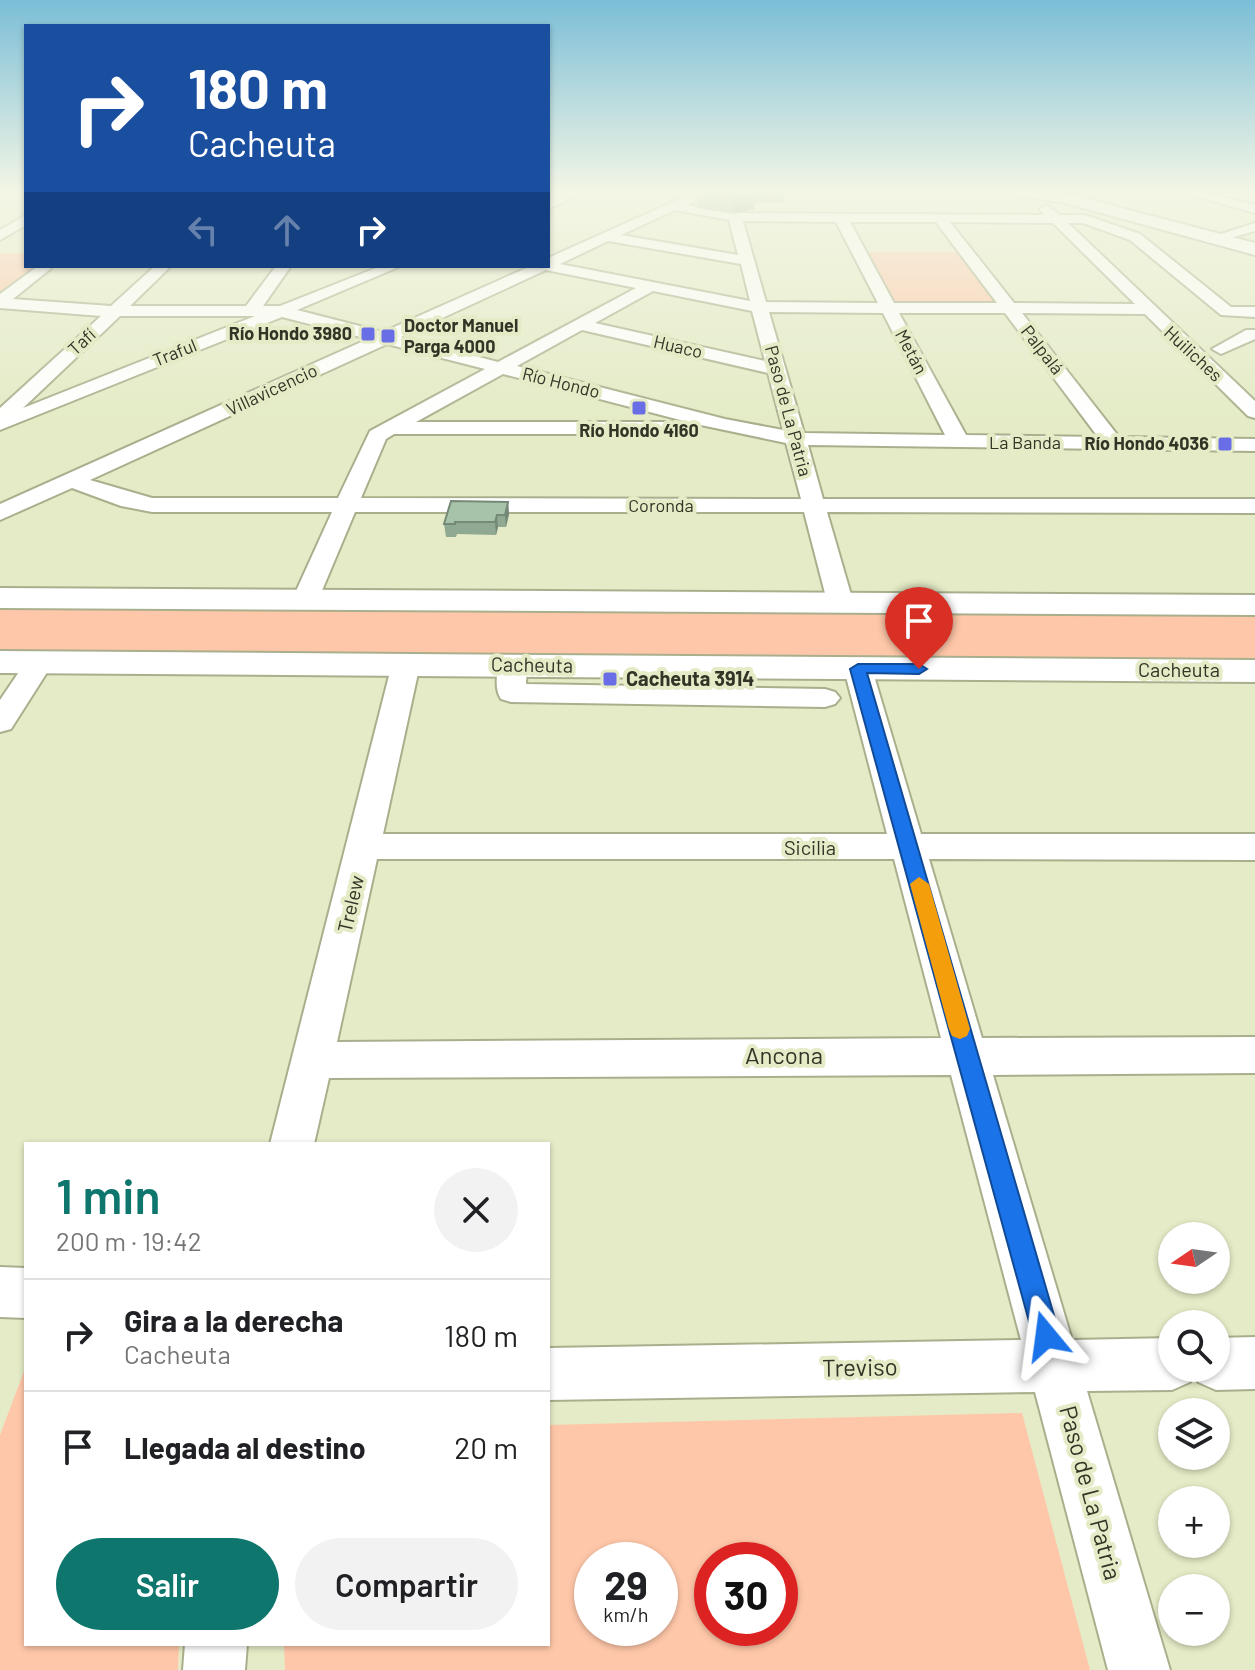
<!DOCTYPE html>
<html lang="es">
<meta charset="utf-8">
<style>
:root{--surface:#fff;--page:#f2f2f2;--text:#202124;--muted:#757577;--line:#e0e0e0;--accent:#0f766e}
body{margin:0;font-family:Barlow,sans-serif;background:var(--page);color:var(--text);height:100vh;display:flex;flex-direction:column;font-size:30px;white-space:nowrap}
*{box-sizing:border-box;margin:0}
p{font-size:26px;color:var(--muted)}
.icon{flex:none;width:44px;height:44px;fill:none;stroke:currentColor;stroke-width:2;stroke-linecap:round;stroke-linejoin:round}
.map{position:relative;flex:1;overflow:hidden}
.details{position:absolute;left:24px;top:1142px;width:526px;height:504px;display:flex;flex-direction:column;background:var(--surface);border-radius:0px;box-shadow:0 2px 6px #0004}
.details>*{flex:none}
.guide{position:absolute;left:24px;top:24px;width:526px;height:244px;border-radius:0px;box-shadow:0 2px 6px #0004;background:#1a4fa0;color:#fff;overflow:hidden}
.needle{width:52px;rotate:257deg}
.fabs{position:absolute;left:1158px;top:1222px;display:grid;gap:16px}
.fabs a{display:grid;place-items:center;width:72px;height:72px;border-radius:50%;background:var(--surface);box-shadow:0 2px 6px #0004;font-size:40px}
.speed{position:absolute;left:574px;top:1542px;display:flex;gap:16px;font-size:40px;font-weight:700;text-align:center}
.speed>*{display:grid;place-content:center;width:104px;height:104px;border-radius:50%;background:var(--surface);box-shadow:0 2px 6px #0004;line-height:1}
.speed small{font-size:20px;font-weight:400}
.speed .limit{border:12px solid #d22;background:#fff;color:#111}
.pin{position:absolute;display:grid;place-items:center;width:68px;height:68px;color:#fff;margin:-82px -34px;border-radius:50% 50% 50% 0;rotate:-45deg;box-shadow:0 0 8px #0007}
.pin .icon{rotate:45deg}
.me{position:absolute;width:88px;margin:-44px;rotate:344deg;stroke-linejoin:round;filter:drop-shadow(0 0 6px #0008)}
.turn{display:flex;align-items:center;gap:28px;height:168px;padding:0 32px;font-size:36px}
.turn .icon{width:104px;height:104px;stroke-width:2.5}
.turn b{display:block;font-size:56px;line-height:68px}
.lanes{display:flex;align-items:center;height:76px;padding:0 32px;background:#0003;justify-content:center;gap:40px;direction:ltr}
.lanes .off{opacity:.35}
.round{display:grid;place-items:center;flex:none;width:84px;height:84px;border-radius:42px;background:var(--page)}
.head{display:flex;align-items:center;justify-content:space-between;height:136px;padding:0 32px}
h1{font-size:48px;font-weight:600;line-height:60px;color:var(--accent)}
.primary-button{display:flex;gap:16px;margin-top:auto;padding:16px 32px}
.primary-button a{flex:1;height:92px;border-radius:48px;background:var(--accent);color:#fff;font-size:32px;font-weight:600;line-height:92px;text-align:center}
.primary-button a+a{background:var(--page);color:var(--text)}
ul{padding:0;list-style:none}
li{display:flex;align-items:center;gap:24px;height:112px;padding:0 32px;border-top:2px solid var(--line)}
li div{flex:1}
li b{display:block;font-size:30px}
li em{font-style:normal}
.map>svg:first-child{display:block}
.green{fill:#ffc7a9;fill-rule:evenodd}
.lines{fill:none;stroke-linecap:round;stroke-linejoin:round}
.street-casing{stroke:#a9af8c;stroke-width:4}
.secondary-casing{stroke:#a9af8c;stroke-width:4}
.primary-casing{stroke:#a9af8c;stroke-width:4}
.street{fill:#fff;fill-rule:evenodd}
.secondary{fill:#fff;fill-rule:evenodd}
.primary{fill:#fff;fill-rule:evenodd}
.wall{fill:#90a992}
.shaded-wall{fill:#758977}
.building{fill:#a7c4aa;stroke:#758977;stroke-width:2}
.route{fill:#1a73e8;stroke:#114b97;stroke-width:2}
.slow{fill:#f59e0b}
.poi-dot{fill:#696de6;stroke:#e4ebc6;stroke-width:3}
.labels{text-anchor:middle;stroke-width:8;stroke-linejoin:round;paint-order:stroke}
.far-poi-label{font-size:18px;font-weight:bold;fill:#323426;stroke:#e4ebc6;text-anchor:end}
.far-street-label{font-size:18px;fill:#323426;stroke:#e4ebc6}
.street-label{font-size:20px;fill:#323426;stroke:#e4ebc6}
.poi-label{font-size:20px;font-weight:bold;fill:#323426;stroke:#e4ebc6;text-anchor:start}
.near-street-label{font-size:24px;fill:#323426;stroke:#e4ebc6}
</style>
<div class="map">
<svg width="1255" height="1670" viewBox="0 0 1255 1670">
<rect width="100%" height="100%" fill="#e4ebc6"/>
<path class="green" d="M861,252H963L1005,307L891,306Z
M0,253H26V266H42L0,298Z
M0,598L1255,605V671L0,662Z
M26,1366V1644H179L178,1670H0V1435Z
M1022,1413L1090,1670H285L284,1644H548V1425ZM660,1560V1628H592V1560ZM712,1560H780V1628H712Z"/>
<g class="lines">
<g class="street-casing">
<path id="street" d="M572,190H590L548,209V200Z
M1173,190H1195L1255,205V213Z
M693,193L699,197L687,205L735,213L1044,215L1040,209L1046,205L1060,215H1085L1140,234L1231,307H1255V317L1221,315L1130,240L1083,223H1068L1255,401V418L1248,416L1145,314L1022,313L1119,437L1255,439V451L808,445L823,499H1255V513L827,512L854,605L850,611H832L828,605L804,512H355L318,600L314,606H296L292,600L332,512H152L121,506L72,488L0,520V504L368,339L282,317L0,430V408L101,316L0,308V294L38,266H54L13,299L111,306L155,266H171L130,306H246L276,266H291L263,306H280L381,266H401L297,310L383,332L531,266H548V258ZM675,210L729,220L738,255L621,235ZM743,221L836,222L878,303L766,302ZM850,222H936L997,303H894ZM950,222L1053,223L1135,304L1014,303ZM608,241L741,264L750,301L560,264ZM546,270L636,288L498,362L401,337ZM653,291L752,311L765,361L595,323ZM769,312L883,313L945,435L804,433ZM899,313H1005L1098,437L966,435ZM120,316H255L23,408ZM582,330L768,373L783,430L725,419L517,366ZM387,344L485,369L370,431L338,498H152L90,480ZM503,374L688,422H416ZM696,424L786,443L801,499L361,498L386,439L394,434H689L696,432L699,428Z
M26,215V225L0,240V230Z
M1255,223V231L1216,242L1209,238Z
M1246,330H1255V339L1221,354L1212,349Z
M39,655L49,657L53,663L11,729L0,732V700L29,657Z
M406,656L416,658L420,664L383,834H887L844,669L848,663L858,660L868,663L872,669L921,834H1255V860L929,859L982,1038L1255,1037V1073L993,1075L1072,1340L1172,1338V1368H1216V1338L1255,1337V1389L1216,1390L1198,1382L1194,1373L1190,1382L1172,1390L1087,1391L1170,1670H1108L1035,1392L548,1400V1348L1021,1340L951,1075L329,1078L314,1144H270L392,664L396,658ZM377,859H894L941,1038L337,1042Z
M513,657L523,659L527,665L526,684L825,689L835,692L840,698L835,704L825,707L511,702L501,699C494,689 496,669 503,659Z
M0,1267L26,1268V1318L0,1317Z
M185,1644H247L245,1670H183Z"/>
</g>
<g class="secondary-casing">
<path id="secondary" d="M0,588L1255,595V615L0,608Z
M0,651L1255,660V682L0,673Z"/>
</g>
<g class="primary-casing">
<path id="primary" d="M1007,190H1048L1072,195L1255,243V255L1065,203L1015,195Z"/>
</g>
<use href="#street" class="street"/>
<use href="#secondary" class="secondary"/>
<use href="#primary" class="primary"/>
</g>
<path class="wall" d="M700,190H783L785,195L784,203H755L754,209L734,214L698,208L699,191Z
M508,502L509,514L506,527H498L496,535L457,534L456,537H446L444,524Z"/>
<path class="shaded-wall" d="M756,192L754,209L734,214L735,197Z
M508,502L509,514L506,527L505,515Z
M497,515L498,527L496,535L495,522Z"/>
<path class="building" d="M700,190H755L756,192L735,197L699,191Z
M760,190H783L785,195L759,194Z
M451,501L508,502L505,515H497L495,522H455V524H444Z"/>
<linearGradient id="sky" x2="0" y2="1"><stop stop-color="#7bbed7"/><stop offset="0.45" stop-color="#f3f6e5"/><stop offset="1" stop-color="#f3f6e5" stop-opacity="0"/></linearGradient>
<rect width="1255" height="424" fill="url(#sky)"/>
<path class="route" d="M858,664H919L927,669L919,674L867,673L1060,1336L1056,1346L1046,1350L1037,1346L1033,1336L850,669Z"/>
<path class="slow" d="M919,877L929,884L970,1029L967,1036L960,1039L952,1036L949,1029L910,884Z"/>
<g class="poi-dot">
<rect x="360" y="326" width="16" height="16" rx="4"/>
<rect x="380" y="328" width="16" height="16" rx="4"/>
<rect x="631" y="400" width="16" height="16" rx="4"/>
<rect x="1217" y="436" width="16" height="16" rx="4"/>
<rect x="602" y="671" width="16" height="16" rx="4"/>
</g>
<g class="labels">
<g class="far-poi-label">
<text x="404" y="332" text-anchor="start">Doctor Manuel<tspan x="404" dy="21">Parga 4000</tspan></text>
<text x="352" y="340">Río Hondo 3980</text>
<text x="639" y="437" text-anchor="middle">Río Hondo 4160</text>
<text x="1209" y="450">Río Hondo 4036</text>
</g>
<g class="far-street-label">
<text transform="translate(82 342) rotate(-43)" y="6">Tafí</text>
<text transform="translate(678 347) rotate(13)" y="6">Huaco</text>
<text transform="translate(1042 350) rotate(52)" y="6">Palpalá</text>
<text transform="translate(911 352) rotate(62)" y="6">Metán</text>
<text transform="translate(175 353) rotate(-22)" y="6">Traful</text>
<text transform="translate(1193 354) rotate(43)" y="6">Huiliches</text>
<text transform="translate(561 383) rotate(14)" y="6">Río Hondo</text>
<text transform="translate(272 390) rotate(-25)" y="6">Villavicencio</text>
<text transform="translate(788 411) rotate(75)" y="6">Paso de La Patria</text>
<text x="1025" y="449">La Banda</text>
<text x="661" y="512">Coronda</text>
</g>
<g class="street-label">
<text transform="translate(532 665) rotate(1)" y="7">Cacheuta</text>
<text x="1179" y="677">Cacheuta</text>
<text x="810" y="855">Sicilia</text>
<text transform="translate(351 904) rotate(-77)" y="7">Trelew</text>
</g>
<g class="poi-label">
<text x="626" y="686">Cacheuta 3914</text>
</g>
<g class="near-street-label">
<text x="784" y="1064">Ancona</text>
<text transform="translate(860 1368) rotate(-1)" y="8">Treviso</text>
<text transform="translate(1090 1493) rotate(75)" y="8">Paso de La Patria</text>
</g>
</g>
</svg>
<div class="fabs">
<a><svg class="needle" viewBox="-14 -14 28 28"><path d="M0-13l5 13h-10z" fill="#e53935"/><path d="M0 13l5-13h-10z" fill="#757577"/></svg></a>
<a><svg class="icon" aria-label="search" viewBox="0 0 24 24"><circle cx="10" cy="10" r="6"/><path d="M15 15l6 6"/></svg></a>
<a><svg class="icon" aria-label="layers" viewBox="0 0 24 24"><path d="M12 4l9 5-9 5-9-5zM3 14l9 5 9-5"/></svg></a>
<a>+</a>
<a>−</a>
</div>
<div class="speed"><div>29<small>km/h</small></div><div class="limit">30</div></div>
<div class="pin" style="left:919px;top:669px;background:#d93025"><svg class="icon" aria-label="arrive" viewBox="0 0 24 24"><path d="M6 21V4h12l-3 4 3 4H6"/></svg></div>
<svg class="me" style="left:1046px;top:1336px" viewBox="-20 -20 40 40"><path d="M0-17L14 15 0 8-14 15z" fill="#1a73e8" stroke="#fff" stroke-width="4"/></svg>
<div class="guide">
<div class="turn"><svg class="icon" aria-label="right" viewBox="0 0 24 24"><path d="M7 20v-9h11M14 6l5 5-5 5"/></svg><div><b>180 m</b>Cacheuta</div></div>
<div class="lanes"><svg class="icon off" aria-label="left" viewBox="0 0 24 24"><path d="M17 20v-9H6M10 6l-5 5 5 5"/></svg><svg class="icon off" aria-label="ahead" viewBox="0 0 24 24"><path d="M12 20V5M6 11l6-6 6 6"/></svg><svg class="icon" aria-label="right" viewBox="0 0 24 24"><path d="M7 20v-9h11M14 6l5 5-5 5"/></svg></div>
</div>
<section class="details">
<div class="head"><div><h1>1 min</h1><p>200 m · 19:42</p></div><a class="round"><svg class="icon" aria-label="close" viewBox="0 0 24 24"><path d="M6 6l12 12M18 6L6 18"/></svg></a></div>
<ul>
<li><svg class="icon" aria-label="right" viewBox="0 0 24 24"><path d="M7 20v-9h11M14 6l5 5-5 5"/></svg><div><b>Gira a la derecha</b><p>Cacheuta</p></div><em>180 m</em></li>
<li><svg class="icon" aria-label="arrive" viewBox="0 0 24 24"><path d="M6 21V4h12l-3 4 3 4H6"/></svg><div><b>Llegada al destino</b></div><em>20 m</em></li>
</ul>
<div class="primary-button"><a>Salir</a><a>Compartir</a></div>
</section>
</div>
